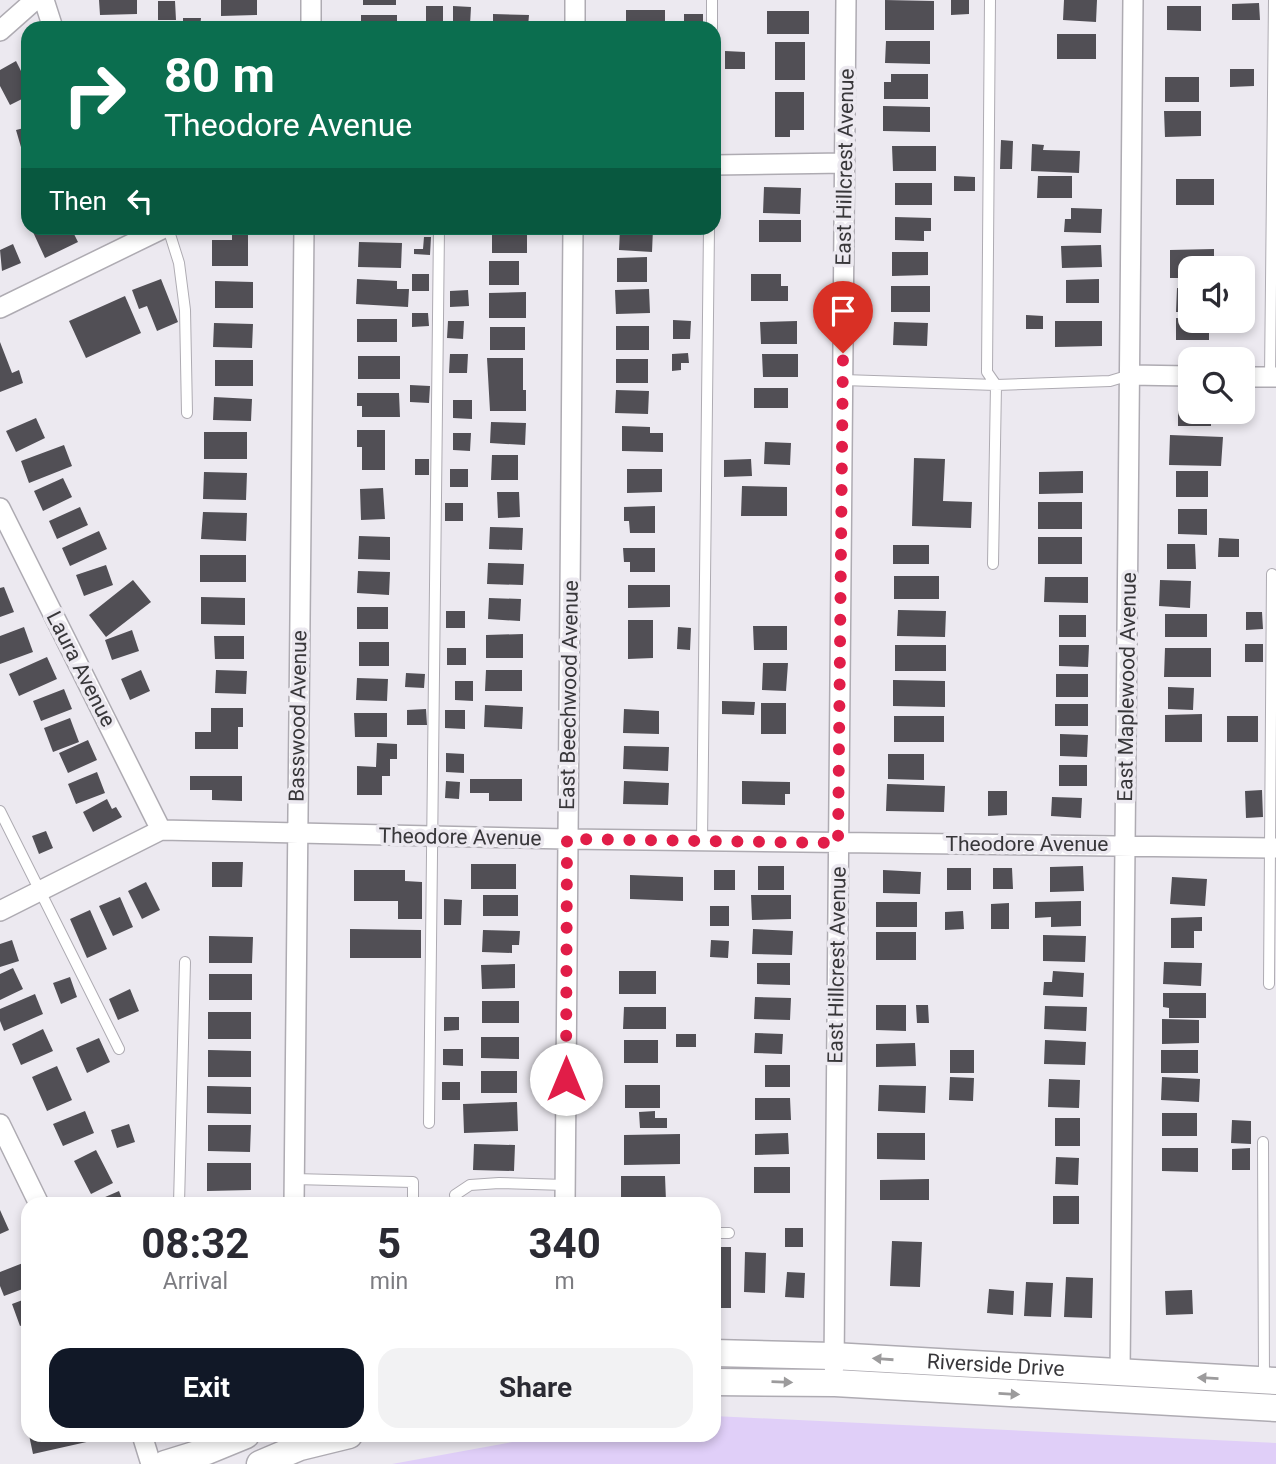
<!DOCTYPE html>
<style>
:root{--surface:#fff;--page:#f2f2f3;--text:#2b2b33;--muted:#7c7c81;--accent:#111827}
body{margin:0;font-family:Roboto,sans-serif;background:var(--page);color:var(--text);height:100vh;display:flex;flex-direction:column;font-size:26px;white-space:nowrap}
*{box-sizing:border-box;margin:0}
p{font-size:23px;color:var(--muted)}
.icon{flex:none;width:38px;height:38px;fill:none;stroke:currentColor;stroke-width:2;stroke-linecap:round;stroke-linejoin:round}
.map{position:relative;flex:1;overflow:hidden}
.drawer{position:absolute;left:21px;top:1197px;width:700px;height:245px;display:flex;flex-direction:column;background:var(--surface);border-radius:21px;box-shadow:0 4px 10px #0003}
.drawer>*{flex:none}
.banner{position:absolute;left:21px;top:21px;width:700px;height:214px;border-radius:21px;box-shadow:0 4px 10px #0003;background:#0b6e4f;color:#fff;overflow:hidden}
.fabs{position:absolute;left:1178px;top:256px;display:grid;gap:14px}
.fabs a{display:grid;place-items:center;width:77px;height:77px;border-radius:14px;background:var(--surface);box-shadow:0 4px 10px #0003;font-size:35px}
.pin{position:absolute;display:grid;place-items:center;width:60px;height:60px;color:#fff;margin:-72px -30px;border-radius:50% 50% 50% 0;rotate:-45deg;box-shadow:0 0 7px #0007}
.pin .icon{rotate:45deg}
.me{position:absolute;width:77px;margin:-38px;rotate:0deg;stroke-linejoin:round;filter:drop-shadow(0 0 5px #0008)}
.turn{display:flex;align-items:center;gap:24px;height:147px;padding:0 28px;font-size:32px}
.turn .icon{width:91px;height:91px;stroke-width:2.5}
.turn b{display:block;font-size:49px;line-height:60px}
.then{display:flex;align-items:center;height:66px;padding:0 28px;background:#0003;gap:14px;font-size:26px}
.eta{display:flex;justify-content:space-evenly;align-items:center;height:119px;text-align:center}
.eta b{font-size:42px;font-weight:700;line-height:49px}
.action{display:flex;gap:14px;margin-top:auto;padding:14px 28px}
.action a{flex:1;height:80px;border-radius:21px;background:var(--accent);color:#fff;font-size:28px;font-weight:700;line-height:80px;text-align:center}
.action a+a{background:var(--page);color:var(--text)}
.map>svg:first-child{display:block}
.green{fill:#e0cff8}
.building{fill:#514f55}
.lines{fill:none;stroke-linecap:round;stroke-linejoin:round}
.lane-casing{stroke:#aeabb2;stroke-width:12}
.street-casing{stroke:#aeabb2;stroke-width:22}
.secondary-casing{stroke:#aeabb2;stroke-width:29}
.lane{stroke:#fff;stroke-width:10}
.street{stroke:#fff;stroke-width:19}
.secondary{stroke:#fff;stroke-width:26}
.oneway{fill:#9c9b9c}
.route{stroke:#e11d48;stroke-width:12;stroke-dasharray:0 21.6}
.labels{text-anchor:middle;stroke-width:7;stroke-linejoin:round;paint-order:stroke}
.street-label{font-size:21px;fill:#38373a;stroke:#ece9f0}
</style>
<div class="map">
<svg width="1276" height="1464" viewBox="0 0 1276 1464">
<rect width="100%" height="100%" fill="#ece9f0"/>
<path class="green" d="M714,1416L1276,1443V1464H392L551,1435H714Z"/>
<path class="building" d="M99,0H137V14L100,15Z
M221,0H257V15L221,16Z
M363,0H396V5H363Z
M885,0L934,1V30H885Z
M951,0H969V14L951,15Z
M1064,0H1097L1096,22L1063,20Z
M158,1H175L176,20H158Z
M1259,3L1260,20H1232V4Z
M426,6H443V24L426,25Z
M453,6L471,7L470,25L453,24Z
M1167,6H1201V31L1167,30Z
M626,10H665V28H626Z
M767,11H809V34H767Z
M493,14L529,15L528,27L493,28Z
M684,14H703V28H684Z
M361,15H397V28H361Z
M183,18H201L200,28H183Z
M1057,34H1096V59H1057Z
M886,41H930V64L885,63Z
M775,42H805V80H775Z
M725,51L745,52V69H725Z
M16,61L28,85V96L10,105L0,86V70Z
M1230,69H1254V86L1230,87Z
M891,74H928V99H884V82H891Z
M1165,77H1199V102H1165Z
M775,92H804V130H790V137H775Z
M883,106L930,107V132L883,131Z
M1164,111H1201V136L1165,137Z
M28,127V152L23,154L16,130Z
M1001,140L1013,141L1012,169H1000Z
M1032,144L1044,145L1043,150L1080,151L1079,173L1031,171Z
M892,146H936V171H893Z
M954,176L975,177V191H954Z
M1038,176H1072V198H1037Z
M1176,179H1214V205H1176Z
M895,183H932V205H895Z
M764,187L801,188L800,214L763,213Z
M1071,208L1102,209L1101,233L1064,232L1065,219H1071Z
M895,217L931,218V231H924V241L895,240Z
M759,220H801V242H759Z
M42,228H71L78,242L45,258L33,232Z
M232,228H248V266H212V240H232Z
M492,228H527V253H492Z
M620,228L653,229L652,252L619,250Z
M424,237H431L430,255L414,254V249H423Z
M359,242L402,243L401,268L358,267Z
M13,244L21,263L2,271L0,250Z
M1101,245L1102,267L1062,268L1061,246Z
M1214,249V268H1190V278H1170V250Z
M892,252H928V275L892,276Z
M647,257V282H617V258Z
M489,261H519V285H489Z
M412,274H429V291H412Z
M751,274H781V286H788V301H751Z
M161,279L178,322L157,331L147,306L139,309L132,290Z
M357,279L397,281V289H409L408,307L356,304Z
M1099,279V303H1066V280Z
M215,281L253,282V308H215Z
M891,286H930V312H891Z
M1177,288L1190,289V312H1176Z
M649,289L650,313L616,314L615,290Z
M468,290L469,306L450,307V291Z
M526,292V318H489V293Z
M125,296L141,333L86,358L69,321Z
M412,313H428L429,326L412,327Z
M1026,315L1043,316V329H1026Z
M1176,318L1209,320V340H1176Z
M357,319H397V342H357Z
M673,320L691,321L690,339H673Z
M448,321H464L463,339L447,338Z
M797,321V344H761L760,322Z
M1055,321H1102V346L1055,347Z
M894,322L928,323L927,346L893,345Z
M214,323L253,324L252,348L213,347Z
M616,326H649V350H616Z
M490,327H525V350H490Z
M0,342L12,373L19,370L23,383L0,392Z
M688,353L689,363H681V370L672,371V354Z
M450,354H468L467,373H449Z
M762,354H798V377H763Z
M358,356H400V379H358Z
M487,358H523V390H526V411H490Z
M616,359H648V383H616Z
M215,360H253V386H215Z
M410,385L430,386L429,403L410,402Z
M754,388H788V408H754Z
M616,390L649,391L648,414L615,413Z
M357,393H399L400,417H362V406H357Z
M214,397L252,399L251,421L213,420Z
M453,400H472V419L453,418Z
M1178,404H1190V411H1235V422H1211V426H1178Z
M36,418L45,438L16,452L6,431Z
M491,422L526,423L525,445L490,443Z
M622,426L650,427V433H663V452L622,451Z
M357,430H385V470H362V447H357Z
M204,432H247V459H204Z
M453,433H471L470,451L453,450Z
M1170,435L1223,437L1221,466L1169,465Z
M765,442L791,443L790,465L764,464Z
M64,445L72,466L29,483L21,461Z
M492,455H518V480H491Z
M914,458L945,459L943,501L972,502L971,528L912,526Z
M415,459H429V475H415Z
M751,459L752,476L724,477V460Z
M450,469H468V487H450Z
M627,469H662V492L627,493Z
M1083,471V493L1039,494V472Z
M1176,471H1208V497H1176Z
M204,472L247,473L246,500L203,499Z
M63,478L72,497L43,511L34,491Z
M742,486L787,487V516H741Z
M383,488L385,519L361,520L360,489Z
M497,492H519L520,517L498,518Z
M1038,502H1082V529H1038Z
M445,503H463V521H445Z
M655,506V533H630L629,521H624V507Z
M80,507L88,525L57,539L49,521Z
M1178,509H1207V535L1178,534Z
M203,512L247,513L246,541L201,539Z
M490,527L523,528L522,550L489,549Z
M99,531L107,549L70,566L62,548Z
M359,536L390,537V560L358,559Z
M1038,537H1082V564H1038Z
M1219,538L1239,539V557H1218Z
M1167,544H1195L1196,569H1167Z
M893,545H929V564H893Z
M623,548H655V572H630V562H624Z
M200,555H246V582H200Z
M488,563L524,564L523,585L487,584Z
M106,565L113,585L84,596L76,575Z
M358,571L390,572L389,595L357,593Z
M894,576H939V599H894Z
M1045,577H1088V603L1044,602Z
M133,580L151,602L106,637L89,615Z
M1160,580L1191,581L1190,608L1159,606Z
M628,585H670V607L628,608Z
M4,587L14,612L0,617V588Z
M201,597L245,598V625L201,624Z
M489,598L521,599L520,621L488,619Z
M357,607H388V629H357Z
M898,610L946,611L945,637L897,636Z
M446,611H465V628H446Z
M1246,612H1262L1263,629L1246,630Z
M1165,614H1207V637H1165Z
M1059,615H1086V637H1059Z
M628,620H653V658L628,659Z
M753,626H787V650H754Z
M24,627L33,652L0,664V636Z
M678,627L691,628L690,650L677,649Z
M132,630L139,651L112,660L105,640Z
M523,634V658H486V635Z
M214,636H244V659H215Z
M359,642H389V666H359Z
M1245,644H1263V662H1245Z
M895,645H946V671H895Z
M1059,645H1089L1088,667L1059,666Z
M447,648H466V665H447Z
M1165,648H1211V677H1164Z
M47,657L57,679L19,696L9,674Z
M763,663H788L786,691L762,690Z
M141,670L150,691L130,700L121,679Z
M216,670L247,671L246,694L215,693Z
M486,670H522V691H485Z
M406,673L425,674L424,688L405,687Z
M1056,674H1088V697H1056Z
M357,678L388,679L387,701L356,700Z
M893,680L945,681V707L893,706Z
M455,681H473V701L455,700Z
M1168,687L1194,688L1193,710L1168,709Z
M64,689L72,709L41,721L33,701Z
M722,701L755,702L754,715L722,714Z
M761,703H786V734H761Z
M1055,704H1088V726H1055Z
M485,705L523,707L522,729L484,727Z
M211,708H243V727H238V749H195V732H211Z
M426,709L427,725H407V710Z
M624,709L659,711V734L623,733Z
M445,710H465V729L445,728Z
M354,713H387V737H355Z
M1202,714V742H1165V715Z
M894,716H944V742H894Z
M1227,716H1258V742H1227Z
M70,718L79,742L53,752L44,728Z
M1060,734L1088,735L1087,757L1060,756Z
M88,740L97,760L68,773L59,753Z
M377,743L397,744V759H390V776H382V795H357V766L376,767Z
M624,746L669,747L668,771L623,769Z
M446,753L464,754V773L446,772Z
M888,754H924V780L888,779Z
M1059,765H1087V786H1059Z
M97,772L105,793L76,804L68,784Z
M190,776H242V801L212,800V790H190Z
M470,779H522V801H489V793H470Z
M446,781L460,782L459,799L445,798Z
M624,781L669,783L668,805L623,804Z
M742,781L790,782V794H785V805L742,804Z
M887,784L945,786L944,812L886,811Z
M1262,790L1263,817L1246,818L1245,791Z
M988,791H1007V815L988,816Z
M1052,797L1082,798L1081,818L1051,816Z
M107,799L112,809L116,807L122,817L93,832L83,812Z
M46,831L53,848L39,854L32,836Z
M212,862H243L242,887H212Z
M471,864H516V889H471Z
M758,866H784V890H758Z
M1083,866L1084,891L1050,892V867Z
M947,868H971V890H947Z
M993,868H1012L1013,889H993Z
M354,870H405V881L422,882V919H398V901H354Z
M714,870H735V890H714Z
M883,870L921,872L920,894L883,893Z
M630,875L683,877V901L630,899Z
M1172,877L1207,879L1205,906L1170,904Z
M146,882L160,910L142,919L128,891Z
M483,895H518V916H483Z
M751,895H791V919L752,920Z
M120,897L133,927L113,936L99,906Z
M444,899L462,900L461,925H444Z
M1081,901V926L1051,927V917L1035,918V902Z
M876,902H917V927H876Z
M1009,903V929H991V904Z
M710,906H729V926H710Z
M90,910L107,949L87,958L70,919Z
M963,911L964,929L945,930V912Z
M1202,917V931H1194V948H1171V918Z
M350,929L421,930V958H350Z
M753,929L793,931L792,955L752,954Z
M483,930L520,931L519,945H512V953L482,952Z
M876,932H916V960H876Z
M1043,935L1086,936L1085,962L1043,961Z
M209,936L253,937L252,963H209Z
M12,940L19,961L0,967V944Z
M711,940L729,941L728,958L710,957Z
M1164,962L1202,963L1201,986L1163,984Z
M757,963H790V985L757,984Z
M515,964V988L482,989L481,965Z
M13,968L23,989L0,1000V974Z
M619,971H656V994H619Z
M1053,971L1084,973L1083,997L1043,995L1044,982H1052Z
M209,974H252V1000H209Z
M70,977L77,997L61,1004L53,983Z
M130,989L139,1011L118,1020L109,999Z
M1163,993H1206V1018H1169V1008L1163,1007Z
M35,994L43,1014L4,1031L0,1021V1009Z
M755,997L791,998L790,1020L754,1019Z
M482,1001H519V1023H482Z
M876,1005H906V1031L876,1030Z
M916,1005H928L929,1023H917Z
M1045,1006L1087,1007L1086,1031L1044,1029Z
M624,1007H666V1029H623Z
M208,1012H251V1039H208Z
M444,1017H459V1030L444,1031Z
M1162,1019L1199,1020V1043L1162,1044Z
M43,1029L53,1051L21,1065L12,1044Z
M755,1033L783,1034L782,1054L754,1053Z
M676,1034H696V1047H676Z
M481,1037H519V1059L481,1058Z
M99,1038L110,1062L87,1073L76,1048Z
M624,1040H658V1063H624Z
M1045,1040L1086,1042L1085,1065L1044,1064Z
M915,1043L916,1066L876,1067V1044Z
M443,1049H463V1066L443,1065Z
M208,1050L251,1051V1077H208Z
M950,1050H974V1073H950Z
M1161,1050H1198V1073H1161Z
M765,1065H790V1087H765Z
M57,1066L72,1100L47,1111L32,1077Z
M481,1071H517V1093H481Z
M950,1077L974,1078L973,1101L949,1100Z
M1162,1077L1200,1079L1199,1102L1161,1100Z
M1049,1079L1080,1080L1079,1108L1048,1107Z
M442,1082H460V1100H442Z
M625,1085H660V1108H625Z
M879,1085L926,1086L925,1113L878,1111Z
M207,1086L251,1087V1114L207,1113Z
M755,1098H790L791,1120H755Z
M517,1102L518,1131L464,1133L463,1104Z
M85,1111L94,1133L63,1146L53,1124Z
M655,1111V1118H667V1128H640L639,1112Z
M1162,1113H1197V1136H1162Z
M1055,1118H1080V1146H1055Z
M1232,1120L1251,1121V1144L1231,1143Z
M129,1124L135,1142L117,1148L111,1130Z
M208,1125H251L250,1152L208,1151Z
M788,1133L789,1154L755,1155V1134Z
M877,1133H925V1160L877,1159Z
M680,1134V1164L624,1165V1135Z
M474,1144L515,1145L514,1171L473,1170Z
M1162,1148H1198V1172L1162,1171Z
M1250,1148V1170H1232V1149Z
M96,1150L113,1183L91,1194L74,1161Z
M1056,1157L1079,1158L1078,1185L1055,1184Z
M207,1163H251V1190L207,1191Z
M754,1167H790V1193H754Z
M621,1176H665L666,1201H621Z
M929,1179V1200H880V1180Z
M119,1191L124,1204H89Z
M1053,1196H1079V1224H1053Z
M472,1197H514V1204H473Z
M207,1201H250V1204H207Z
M0,1210L9,1230L0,1234Z
M785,1228H803V1247H785Z
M892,1241L922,1242L920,1287L890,1286Z
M714,1247H731V1308H714Z
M745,1252L766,1253L765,1293L744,1292Z
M28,1261V1287L4,1296L0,1286V1272Z
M787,1272L805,1273L804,1298L785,1297Z
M1066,1277L1093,1278L1092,1318L1064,1317Z
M1026,1282L1053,1283L1051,1317L1024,1316Z
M989,1289L1014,1291L1013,1315L987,1313Z
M1192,1290L1193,1314L1166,1315L1165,1291Z
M28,1298V1323L20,1326L12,1304Z
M29,1435H89L91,1441L33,1454Z"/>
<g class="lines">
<g class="lane-casing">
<path id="lane" d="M990,0L987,372L996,385L1110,381L1130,375
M712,28V0
M168,228L179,263L185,310L187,413
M1270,377L1274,0
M843,380L996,385L993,564
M0,811L119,1049
M702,841L709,228
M1269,984L1272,574
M429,1123L439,228
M1263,1142L1264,1379
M294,1179L413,1182V1204
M455,1195L470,1185L499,1183L565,1185
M179,1204L185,962
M714,1233H729"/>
</g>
<g class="street-casing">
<path id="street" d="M44,0L53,28
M311,28V0
M575,28V0
M0,31L35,0
M714,165L845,163
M0,308L164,228
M1130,375L1190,376
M1242,377H1276
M0,508L161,830
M0,911L161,830L567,839L1276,848
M0,1124L39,1204
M294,1204L304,228
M565,1204L573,228
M834,1367L846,0
M1120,1374L1133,0
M142,1435L151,1464"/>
</g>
<g class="secondary-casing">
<g id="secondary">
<path id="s1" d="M714,1353L833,1356L1276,1381"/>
<path d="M714,1382L835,1383L1276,1408"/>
<path d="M165,1464L207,1451L246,1435"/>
<path d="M260,1464L300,1447L349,1435"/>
</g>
</g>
<use href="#lane" class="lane"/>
<use href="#street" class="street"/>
<use href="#secondary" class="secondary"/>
</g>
<defs><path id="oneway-solid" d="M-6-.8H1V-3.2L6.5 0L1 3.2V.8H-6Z" transform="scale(1.75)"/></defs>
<g class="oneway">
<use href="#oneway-solid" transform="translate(883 1359) rotate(-176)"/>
<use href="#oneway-solid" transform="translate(1208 1378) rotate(-177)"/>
<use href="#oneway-solid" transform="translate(782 1382) rotate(2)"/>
<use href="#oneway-solid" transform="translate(1009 1394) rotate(3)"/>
</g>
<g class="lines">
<path class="route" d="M566,1079L567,839L838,843L843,353"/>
</g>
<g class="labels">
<g class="street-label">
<text transform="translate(845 167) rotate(-89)" y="7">East Hillcrest Avenue</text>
<text transform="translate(81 669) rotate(63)" y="7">Laura Avenue</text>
<text transform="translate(1127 687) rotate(-89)" y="7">East Maplewood Avenue</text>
<text transform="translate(569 695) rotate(-89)" y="7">East Beechwood Avenue</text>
<text transform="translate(298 716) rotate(-89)" y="7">Basswood Avenue</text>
<text transform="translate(460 837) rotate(1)" y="7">Theodore Avenue</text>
<text x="1027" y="851">Theodore Avenue</text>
<text transform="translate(837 965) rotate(-89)" y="7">East Hillcrest Avenue</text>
<text dy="7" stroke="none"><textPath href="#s1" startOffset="282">Riverside Drive</textPath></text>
</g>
</g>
</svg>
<div class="fabs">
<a><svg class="icon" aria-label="sound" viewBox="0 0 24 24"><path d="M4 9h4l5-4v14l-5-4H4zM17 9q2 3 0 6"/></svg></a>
<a><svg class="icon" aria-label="search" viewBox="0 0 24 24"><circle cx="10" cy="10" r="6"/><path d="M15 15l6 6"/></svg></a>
</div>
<div class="pin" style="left:843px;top:353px;background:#d93025"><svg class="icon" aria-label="arrive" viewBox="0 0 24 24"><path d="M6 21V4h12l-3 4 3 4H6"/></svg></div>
<svg class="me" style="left:566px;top:1079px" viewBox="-20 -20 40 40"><circle r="19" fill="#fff"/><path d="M0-13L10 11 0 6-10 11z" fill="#e11d48"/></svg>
<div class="banner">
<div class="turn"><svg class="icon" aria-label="right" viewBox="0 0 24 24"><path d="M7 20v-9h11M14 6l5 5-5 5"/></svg><div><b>80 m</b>Theodore Avenue</div></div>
<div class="then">Then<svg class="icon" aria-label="left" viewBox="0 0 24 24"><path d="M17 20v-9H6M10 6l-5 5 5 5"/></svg></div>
</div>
<section class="drawer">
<div class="eta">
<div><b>08:32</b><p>Arrival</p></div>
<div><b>5</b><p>min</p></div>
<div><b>340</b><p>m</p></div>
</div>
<div class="action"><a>Exit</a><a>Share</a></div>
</section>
</div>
